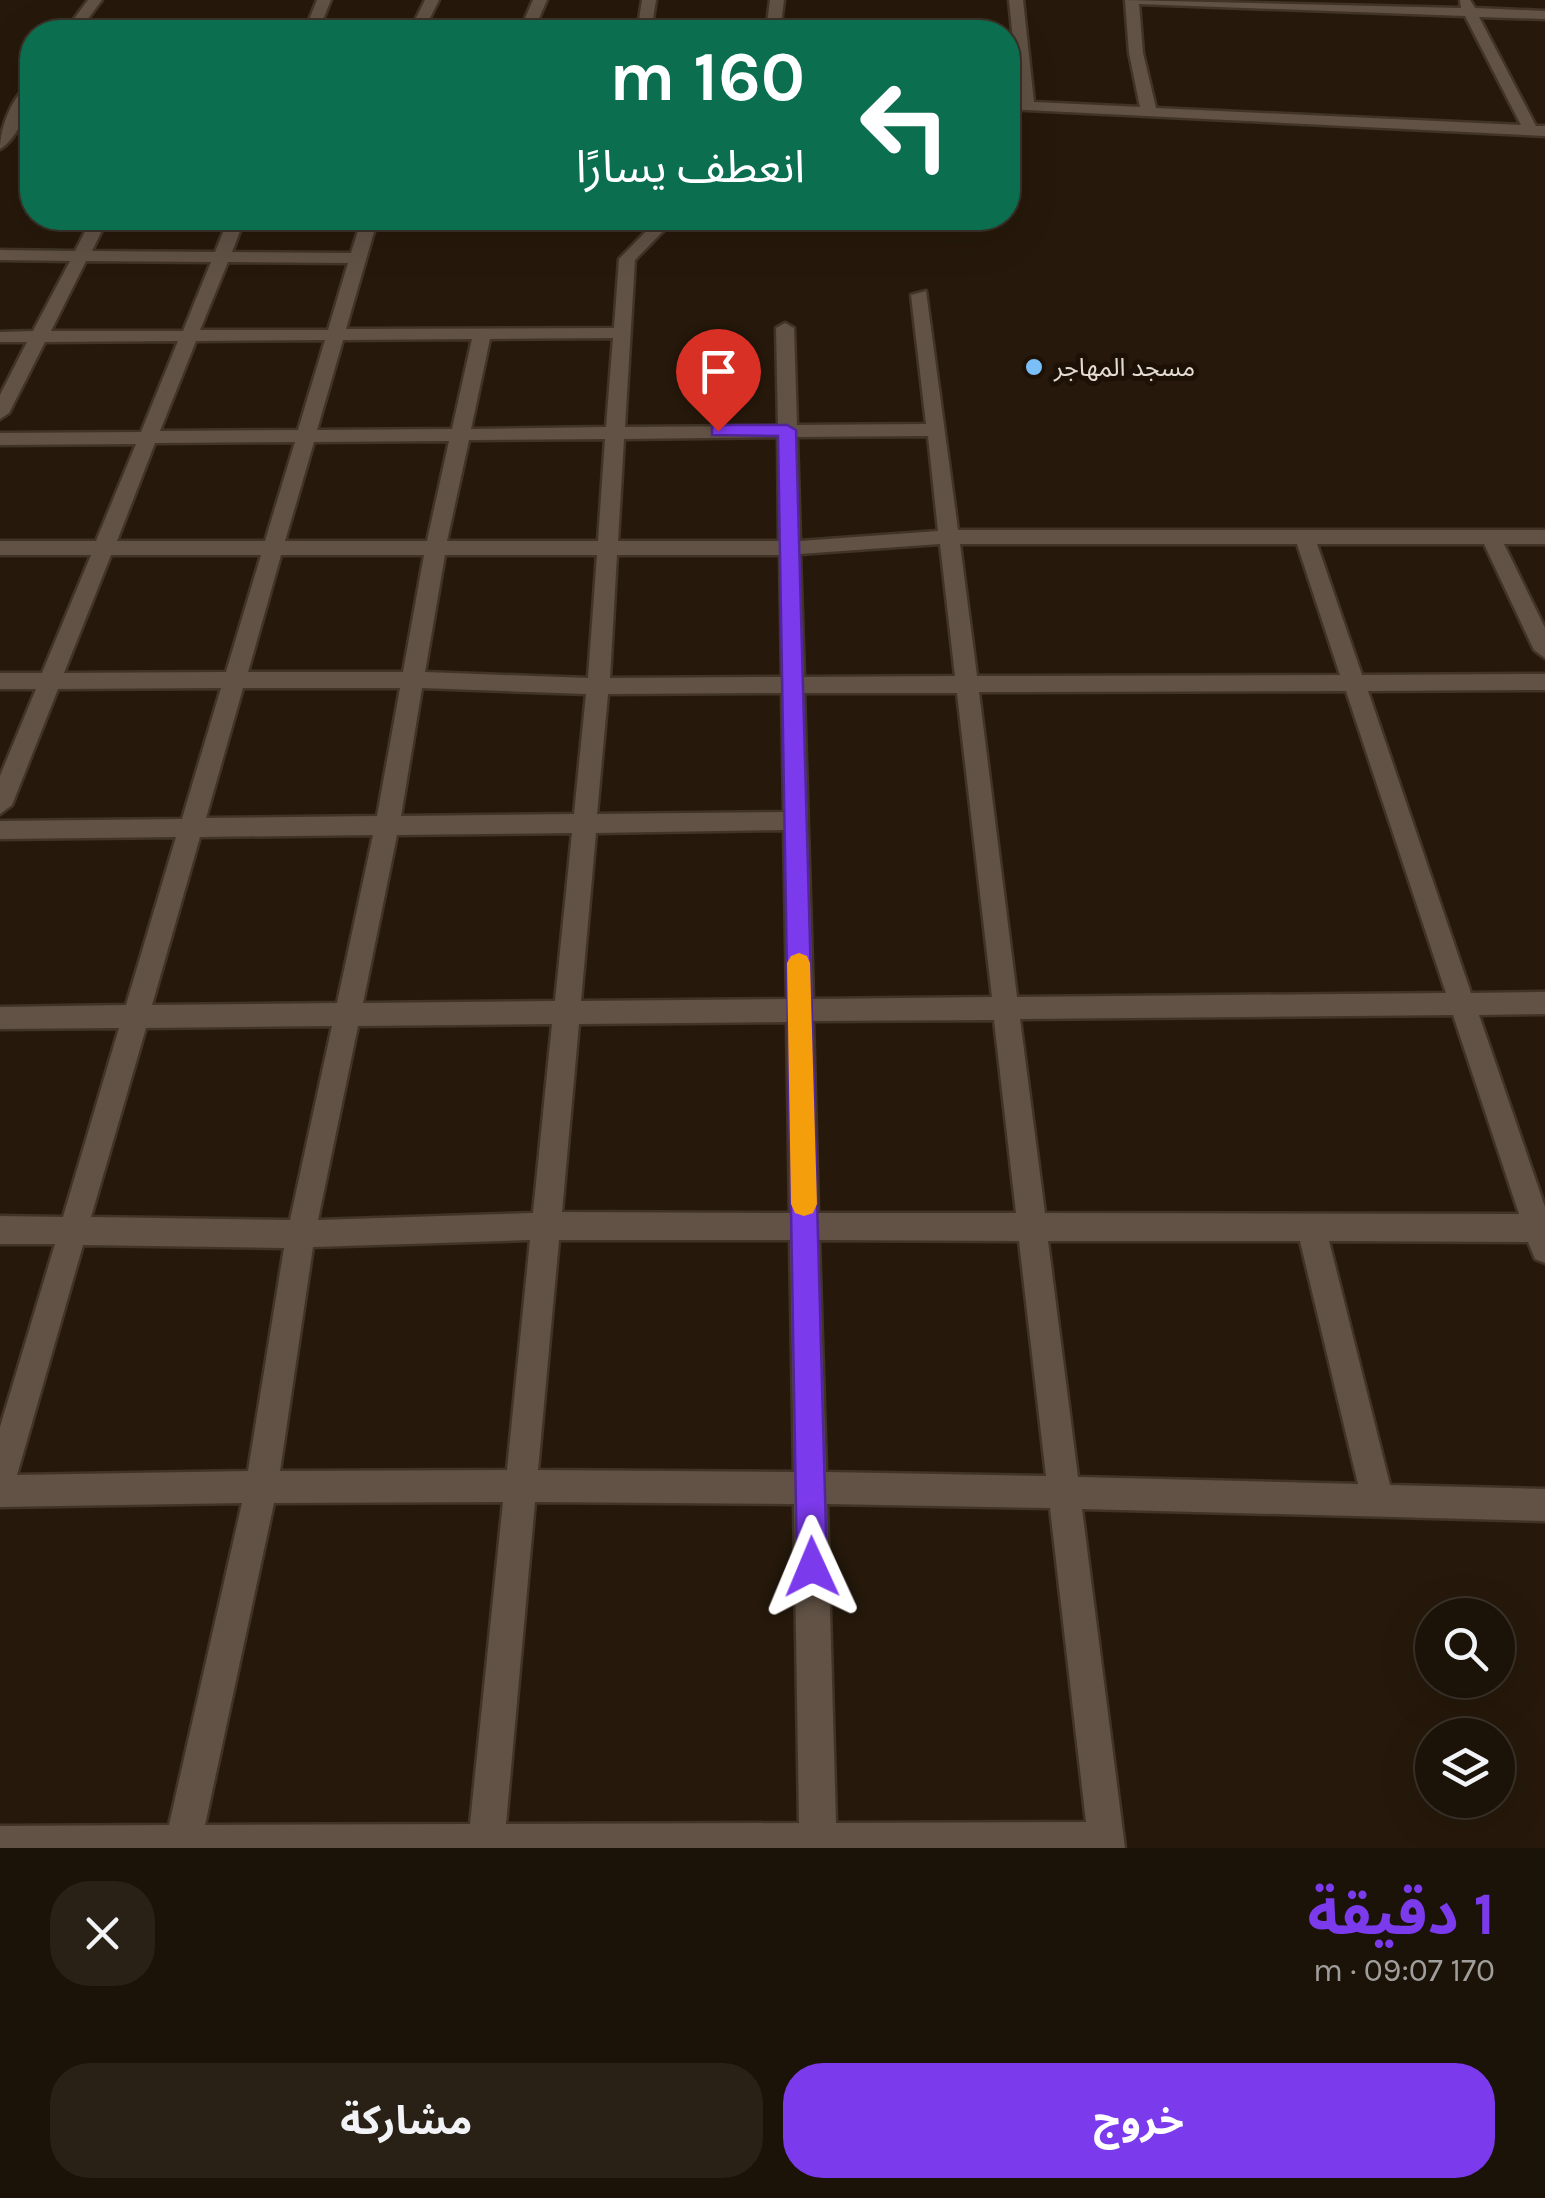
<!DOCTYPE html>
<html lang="ar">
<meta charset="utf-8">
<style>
:root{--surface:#1c1308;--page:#292016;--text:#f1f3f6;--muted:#a09e9c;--line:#3a3229;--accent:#7c3aed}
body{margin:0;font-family:Karla,"Noto Sans Arabic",sans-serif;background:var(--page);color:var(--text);direction:rtl;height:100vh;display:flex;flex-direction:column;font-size:38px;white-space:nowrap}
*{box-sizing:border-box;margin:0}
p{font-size:32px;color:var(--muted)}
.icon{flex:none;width:55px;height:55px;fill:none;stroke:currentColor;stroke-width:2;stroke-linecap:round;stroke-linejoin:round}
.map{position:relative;height:1848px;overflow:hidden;direction:ltr}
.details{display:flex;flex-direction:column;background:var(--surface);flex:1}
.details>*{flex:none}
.guide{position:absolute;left:20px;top:20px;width:1000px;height:210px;border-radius:40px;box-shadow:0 10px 40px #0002,0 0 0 2px var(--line);direction:rtl;background:#0b6e4f;color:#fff;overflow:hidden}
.buttons{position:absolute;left:1415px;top:1598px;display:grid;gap:20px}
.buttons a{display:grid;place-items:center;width:100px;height:100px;border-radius:50%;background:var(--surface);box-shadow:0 10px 40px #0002,0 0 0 2px var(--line);font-size:50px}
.pin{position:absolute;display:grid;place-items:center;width:85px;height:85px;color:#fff;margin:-102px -42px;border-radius:50% 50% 50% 0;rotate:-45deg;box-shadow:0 0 10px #0007}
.pin .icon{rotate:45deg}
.me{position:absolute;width:110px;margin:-55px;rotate:359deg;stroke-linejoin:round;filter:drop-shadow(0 0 8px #0008)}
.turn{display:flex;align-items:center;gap:35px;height:210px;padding:0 50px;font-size:45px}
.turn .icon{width:130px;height:130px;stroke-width:2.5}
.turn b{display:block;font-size:70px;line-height:85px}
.round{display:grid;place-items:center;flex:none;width:105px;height:105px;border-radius:40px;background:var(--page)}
.head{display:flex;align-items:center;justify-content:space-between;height:170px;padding:0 50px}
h1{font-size:60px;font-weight:700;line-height:75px;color:var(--accent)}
.cta{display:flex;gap:20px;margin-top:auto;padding:20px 50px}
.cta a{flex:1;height:115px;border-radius:40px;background:var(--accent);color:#fff;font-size:40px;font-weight:700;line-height:115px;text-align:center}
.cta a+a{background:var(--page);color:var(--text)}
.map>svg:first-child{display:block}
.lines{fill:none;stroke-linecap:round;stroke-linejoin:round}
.street-casing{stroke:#413427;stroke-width:5}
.street{fill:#615245;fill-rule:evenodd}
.route{fill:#7c3aed;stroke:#51269a;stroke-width:2.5}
.slow{fill:#f59e0b}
.poi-dot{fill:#7abff8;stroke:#1d1004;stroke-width:4}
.labels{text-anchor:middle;stroke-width:10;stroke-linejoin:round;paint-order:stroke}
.far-poi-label{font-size:25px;fill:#e4dbd2;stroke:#1d1004;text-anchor:start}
</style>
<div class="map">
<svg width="1545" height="1848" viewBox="0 0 1545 1848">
<rect width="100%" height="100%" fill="#26190b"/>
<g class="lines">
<g class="street-casing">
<path id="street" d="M88,0H102L78,32H64Z
M317,0H331L318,32H304Z
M425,0H439L423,32H409Z
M533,0H547L533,32H519Z
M642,0H656L651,32H637Z
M770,0H784L780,32H766Z
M1009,0H1023L1034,102L1140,107L1129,53L1125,0L1461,8L1460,0H1470L1475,8L1545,11V19L1479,17L1536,126H1545V136L1008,109V101H1019ZM1139,4L1465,16L1521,125L1156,108L1143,53Z
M32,83C33,102 18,139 0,149C0,127 13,93 32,83Z
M92,218H108L92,251L215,252L229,218H245L232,252L351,253L362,218H378L346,329L614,328L619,259L659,218H676L635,260L625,427L778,426L776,328L785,323L794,328L797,425L926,424L911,295L926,291L958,530H1545V544H1504L1545,628V658L1534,650L1484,544H1317L1362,675L1545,674V690L1368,691L1471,993L1545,992V1014L1479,1015L1545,1207V1263L1535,1259L1528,1242L1329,1241L1390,1485L1545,1489V1521L1082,1509L1125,1848H0V1826L169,1825L242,1503L0,1507V1427L55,1244H0V1216L63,1217L119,1028L0,1029V1007L126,1005L176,837L0,839V821L182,819L221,688L58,689L12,805L0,814V776L36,689H0V673H42L91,555H0V541H96L136,444L0,445V433L141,432L178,341L45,342L9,413L0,419V395L27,342H0V332L33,331L70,261L0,260V250L75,251ZM86,261L211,262L183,331H51ZM228,262L348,263L328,330H200ZM613,338L606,427L471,429L490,339ZM472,339L452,429L317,430L343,340ZM325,340L298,430L160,431L196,341ZM928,436L938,531L800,541L797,437ZM778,437L779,541H618L624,439ZM605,439L598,541H447L469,440ZM449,441L427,541H285L314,442ZM295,442L265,541H117L155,443ZM940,544L955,676L804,677L800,554ZM960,544H1297L1340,675L977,676ZM111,555H261L226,672L64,673ZM281,555H424L403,672H248ZM445,555H597L588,678L425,672ZM617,555H780L782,677L610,678ZM243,688H400L377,816L206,818ZM422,688L586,694L574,814L401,816ZM1346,691L1446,993L1017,997L979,692ZM782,693L784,812L597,814L608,694ZM804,693H957L992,997L813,999ZM784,830L787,999L581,1001L596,833ZM572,833L555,1001L363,1003L397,835ZM373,835L337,1003L152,1005L200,837ZM1453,1015L1519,1214L1045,1213L1020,1019ZM994,1020L1016,1213H818L813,1021ZM787,1022L790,1213L562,1212L579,1024ZM552,1024L533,1213L318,1220L358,1026ZM332,1026L290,1220L91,1217L146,1028ZM530,1240L507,1470L280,1471L313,1247ZM559,1240H790L794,1472L538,1470ZM819,1240L1019,1241L1046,1476L826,1472ZM1048,1241H1300L1358,1484L1078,1477ZM83,1245L284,1248L248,1471L17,1475ZM503,1502L470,1824L205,1825L274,1503ZM535,1502L794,1504L799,1823L506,1824ZM827,1504L1050,1508L1086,1822L836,1823Z"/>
</g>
<use href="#street" class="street"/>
</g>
<path class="route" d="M718,425H787L796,430L827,1567L823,1578L812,1582L802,1578L797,1567L778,436L712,435V427Z"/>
<path class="slow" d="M799,953L807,956L810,963L817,1204L813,1213L804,1216L795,1213L791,1204L787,963L791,956Z"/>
<circle class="poi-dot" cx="1034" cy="367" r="10"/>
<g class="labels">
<g class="far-poi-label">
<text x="1054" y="376">مسجد المهاجر</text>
</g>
</g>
</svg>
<div class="buttons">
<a><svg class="icon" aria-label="search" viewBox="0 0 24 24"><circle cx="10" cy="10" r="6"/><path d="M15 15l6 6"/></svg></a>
<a><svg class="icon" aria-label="layers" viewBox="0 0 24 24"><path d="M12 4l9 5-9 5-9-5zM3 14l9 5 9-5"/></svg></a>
</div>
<div class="pin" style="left:718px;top:431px;background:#d93025"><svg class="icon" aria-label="arrive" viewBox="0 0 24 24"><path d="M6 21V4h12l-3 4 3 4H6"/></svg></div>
<svg class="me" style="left:812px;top:1567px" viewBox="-20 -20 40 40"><path d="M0-17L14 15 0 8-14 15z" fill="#7c3aed" stroke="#fff" stroke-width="4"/></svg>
<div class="guide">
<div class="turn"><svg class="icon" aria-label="left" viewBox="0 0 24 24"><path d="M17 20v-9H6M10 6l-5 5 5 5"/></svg><div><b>160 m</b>انعطف يسارًا</div></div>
</div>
</div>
<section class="details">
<div class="head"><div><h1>1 دقيقة</h1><p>170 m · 09:07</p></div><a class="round"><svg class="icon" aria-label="close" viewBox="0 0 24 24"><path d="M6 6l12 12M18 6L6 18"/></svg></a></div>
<div class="cta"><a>خروج</a><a>مشاركة</a></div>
</section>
